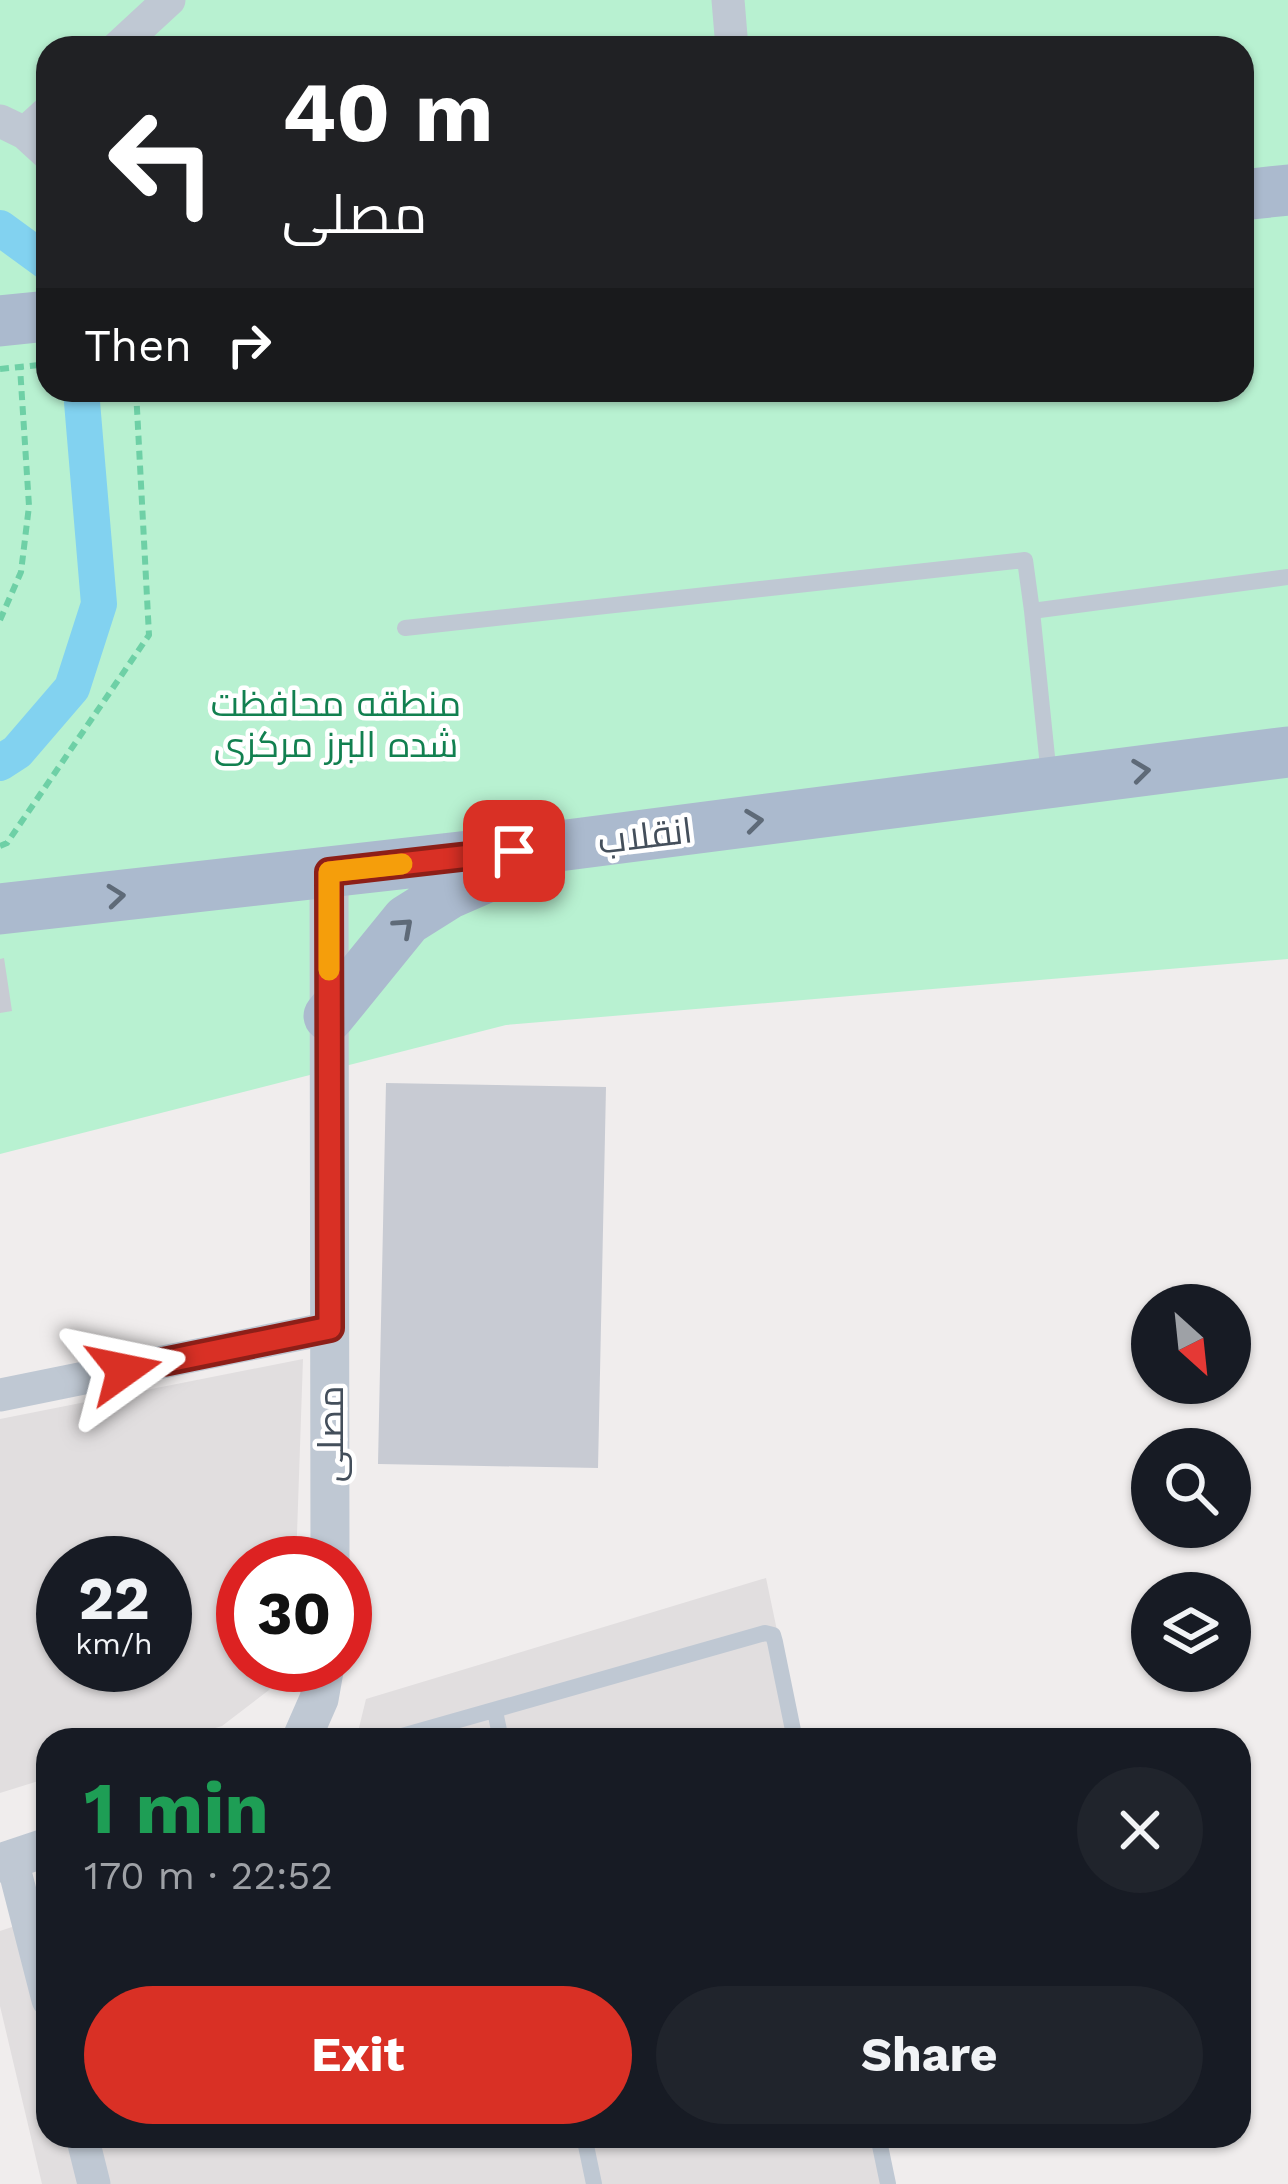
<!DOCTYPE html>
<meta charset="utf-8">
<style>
:root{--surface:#171b24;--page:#20242c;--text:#f1f3f6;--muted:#9ea1a6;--accent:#d93025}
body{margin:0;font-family:"Work Sans",Cairo,sans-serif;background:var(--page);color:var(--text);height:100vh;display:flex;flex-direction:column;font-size:45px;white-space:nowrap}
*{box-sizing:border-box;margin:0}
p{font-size:39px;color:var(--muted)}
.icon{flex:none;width:66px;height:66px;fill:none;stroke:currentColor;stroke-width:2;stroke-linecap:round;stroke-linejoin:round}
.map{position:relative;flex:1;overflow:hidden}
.panel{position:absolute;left:36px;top:1728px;width:1215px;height:420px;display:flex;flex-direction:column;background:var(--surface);border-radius:36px;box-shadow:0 3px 9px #0004}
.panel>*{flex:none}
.banner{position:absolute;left:36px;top:36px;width:1218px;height:366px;border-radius:36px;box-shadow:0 3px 9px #0004;background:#202124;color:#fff;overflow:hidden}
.needle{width:78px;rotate:153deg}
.controls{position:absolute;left:1131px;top:1284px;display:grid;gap:24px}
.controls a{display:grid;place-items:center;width:120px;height:120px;border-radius:50%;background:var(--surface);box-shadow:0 3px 9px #0004;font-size:60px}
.speed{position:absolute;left:36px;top:1536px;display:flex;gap:24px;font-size:60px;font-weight:700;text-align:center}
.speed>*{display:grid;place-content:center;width:156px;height:156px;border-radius:50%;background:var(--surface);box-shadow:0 3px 9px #0004;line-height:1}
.speed small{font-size:30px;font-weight:400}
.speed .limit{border:18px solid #d22;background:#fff;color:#111}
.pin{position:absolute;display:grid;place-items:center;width:102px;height:102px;color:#fff;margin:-51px;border-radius:24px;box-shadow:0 6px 18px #0006}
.me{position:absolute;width:132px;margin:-66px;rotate:78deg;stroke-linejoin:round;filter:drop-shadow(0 0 9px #0008)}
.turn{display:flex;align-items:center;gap:42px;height:252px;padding:0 48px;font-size:54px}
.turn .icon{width:156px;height:156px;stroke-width:2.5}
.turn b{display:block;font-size:84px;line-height:102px}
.then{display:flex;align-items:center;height:114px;padding:0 48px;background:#0003;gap:24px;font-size:45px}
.round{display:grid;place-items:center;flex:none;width:126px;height:126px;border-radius:63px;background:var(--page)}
.head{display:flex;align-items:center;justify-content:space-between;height:204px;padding:0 48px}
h1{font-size:72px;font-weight:700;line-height:90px;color:#1e9e55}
.primary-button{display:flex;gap:24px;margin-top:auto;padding:24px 48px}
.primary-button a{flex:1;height:138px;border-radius:72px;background:var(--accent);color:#fff;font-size:48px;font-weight:700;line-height:138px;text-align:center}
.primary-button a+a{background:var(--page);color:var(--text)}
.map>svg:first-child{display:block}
.education{fill:#e1dedf;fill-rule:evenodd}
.green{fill:#b8f1d1;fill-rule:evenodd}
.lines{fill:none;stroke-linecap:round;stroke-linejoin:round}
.canal{stroke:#82d2f0;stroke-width:36}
.building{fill:#c8cbd3}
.path{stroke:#6ed0a6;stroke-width:6;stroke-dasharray:9 6;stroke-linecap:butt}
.service{stroke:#bfc8d3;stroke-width:16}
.minor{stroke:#bfc8d3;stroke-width:33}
.tertiary{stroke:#bfc8d3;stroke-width:39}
.primary{stroke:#abbace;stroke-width:51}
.oneway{stroke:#5e6a78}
.route-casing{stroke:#8d1f18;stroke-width:30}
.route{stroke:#d93025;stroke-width:21}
.slow{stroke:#f59e0b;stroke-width:21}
.labels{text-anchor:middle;stroke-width:9;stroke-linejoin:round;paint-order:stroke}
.park-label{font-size:36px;fill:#128050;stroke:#fff}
.street-label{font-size:36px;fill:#444f5b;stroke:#fff}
</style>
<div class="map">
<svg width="1288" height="2184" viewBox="0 0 1288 2184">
<rect width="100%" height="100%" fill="#f0eded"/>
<path class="education" d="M303,1359L296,1563H243V1665H286L284,1669L269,1690L222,1726L175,1740H48V1778L0,1793V1419ZM63,1563H165V1665H63Z
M766,1578L800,1740H356L366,1699Z
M48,1915V2136H883L893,2184H42L0,2006V1931Z"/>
<path class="green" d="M0,0H1288V959L506,1025L0,1154ZM48,48H1242V390H48Z"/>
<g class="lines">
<path class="canal" d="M0,228L48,263
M0,763L17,752L72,688L99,604L81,390"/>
</g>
<path class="building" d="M4,958L12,1011L0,1013V959Z
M386,1083L606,1087L598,1468L378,1464Z"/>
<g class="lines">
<path class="path" d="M0,369L48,364
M0,620L21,572L29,506L20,367
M0,846L7,843L149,635L136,390"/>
<path class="service" d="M405,628L1025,560L1032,611
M1049,776L1032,611L1288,577
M495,1711L501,1740
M388,1740L765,1633L773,1635L775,1642L795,1740
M584,2136L594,2184
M878,2136L888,2184"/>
<path class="minor" d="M728,0L732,48
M117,48L169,0
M0,121L25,133L48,154
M25,133L48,112
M0,1395L330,1328
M12,1860L48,2000
M82,2136L94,2184"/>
<path class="tertiary" d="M329,872L330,1563
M301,1740L319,1699L325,1665
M0,1863L48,1847"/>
<path class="primary" d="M1242,195L1288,190
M0,321L48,316
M0,909L559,846L1288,752
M329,1016L407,920L450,893L510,867"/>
</g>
<defs><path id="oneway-chevron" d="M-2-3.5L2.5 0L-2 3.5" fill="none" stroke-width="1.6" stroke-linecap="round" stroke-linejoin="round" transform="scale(3)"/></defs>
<g class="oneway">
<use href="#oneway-chevron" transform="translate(1141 771) rotate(-7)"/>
<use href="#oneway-chevron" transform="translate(754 821) rotate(-7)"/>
<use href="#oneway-chevron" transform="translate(116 896) rotate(-6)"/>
<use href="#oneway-chevron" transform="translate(404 927) rotate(-42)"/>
</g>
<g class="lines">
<g class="route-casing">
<path id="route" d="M124,1370L330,1328L329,872L514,851"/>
</g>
<use href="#route" class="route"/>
<path class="slow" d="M329,970V872L402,864"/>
</g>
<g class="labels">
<g class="park-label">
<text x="336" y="716">منطقه محافظت<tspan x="336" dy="41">شده البرز مرکزی</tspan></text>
</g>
<g class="street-label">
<text transform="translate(645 835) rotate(-7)" y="13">انقلاب</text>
<text transform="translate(330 1434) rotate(-90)" y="13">مصلی</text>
</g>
</g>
</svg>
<div class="controls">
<a><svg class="needle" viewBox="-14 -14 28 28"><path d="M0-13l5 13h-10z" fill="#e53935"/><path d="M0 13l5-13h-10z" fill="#9ea1a6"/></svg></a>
<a><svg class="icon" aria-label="search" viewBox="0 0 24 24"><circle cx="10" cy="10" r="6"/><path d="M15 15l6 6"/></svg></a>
<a><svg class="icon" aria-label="layers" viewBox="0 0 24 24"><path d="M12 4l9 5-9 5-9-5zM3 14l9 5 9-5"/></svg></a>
</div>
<div class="speed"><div>22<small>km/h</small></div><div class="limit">30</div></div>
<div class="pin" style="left:514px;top:851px;background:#d93025"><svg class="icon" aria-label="arrive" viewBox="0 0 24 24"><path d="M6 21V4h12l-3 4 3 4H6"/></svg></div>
<svg class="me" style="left:124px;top:1370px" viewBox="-20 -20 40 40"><path d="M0-17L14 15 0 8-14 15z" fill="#d93025" stroke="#fff" stroke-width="4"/></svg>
<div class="banner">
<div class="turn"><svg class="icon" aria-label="left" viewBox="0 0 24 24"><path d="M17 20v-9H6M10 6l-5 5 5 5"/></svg><div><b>40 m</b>مصلی</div></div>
<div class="then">Then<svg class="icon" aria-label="right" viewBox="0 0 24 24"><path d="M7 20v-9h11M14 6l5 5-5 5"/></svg></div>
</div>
<section class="panel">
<div class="head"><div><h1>1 min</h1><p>170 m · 22:52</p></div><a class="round"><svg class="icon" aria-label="close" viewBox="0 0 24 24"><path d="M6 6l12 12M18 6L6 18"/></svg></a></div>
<div class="primary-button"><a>Exit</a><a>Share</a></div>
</section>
</div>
